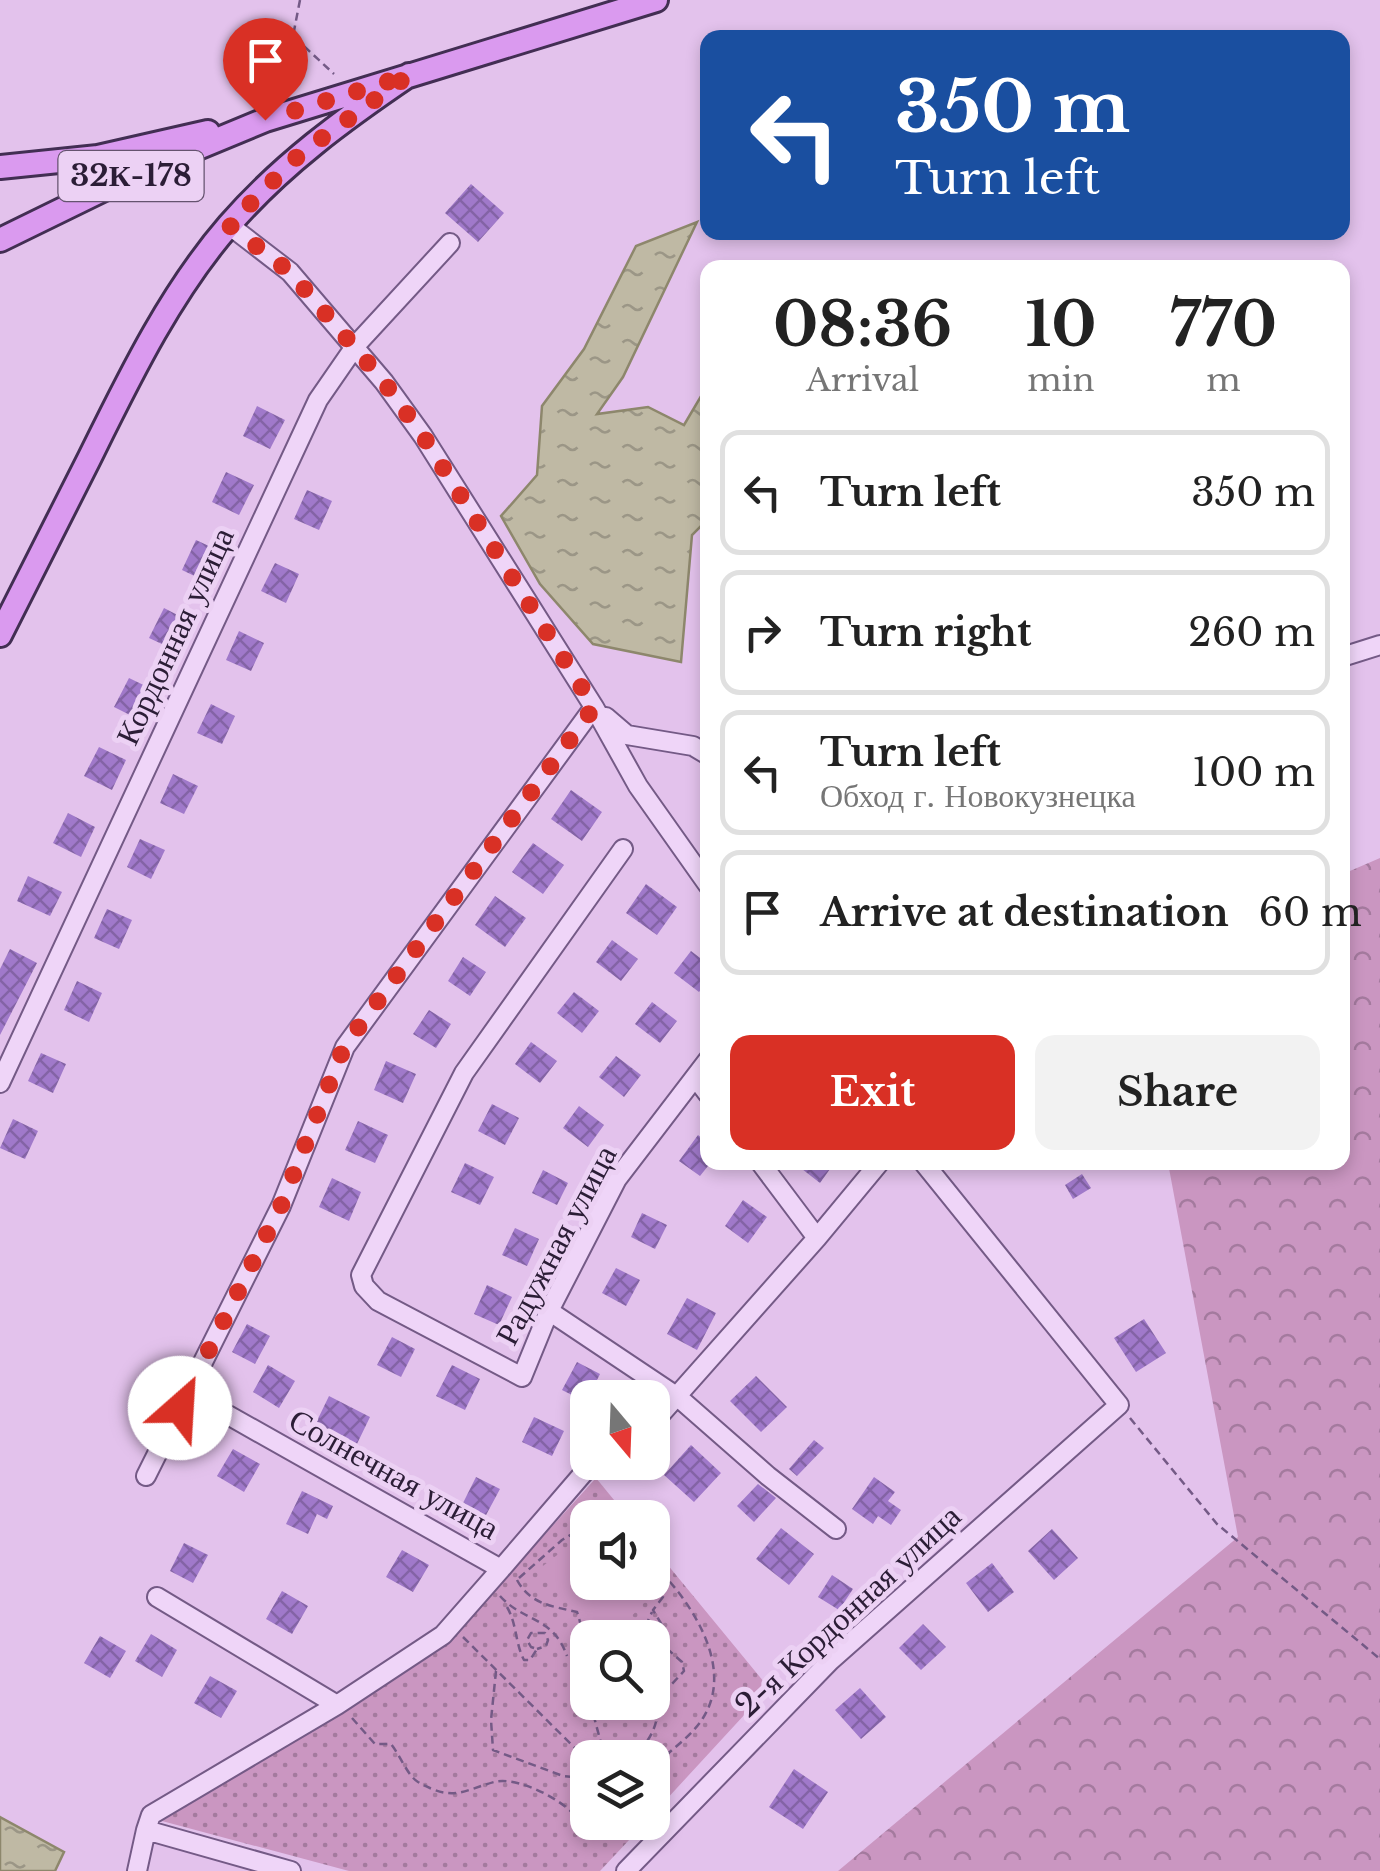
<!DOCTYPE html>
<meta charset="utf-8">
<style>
:root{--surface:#fff;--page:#f2f2f2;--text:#222;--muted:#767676;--line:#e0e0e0;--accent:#d93025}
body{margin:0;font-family:"Libre Baskerville",serif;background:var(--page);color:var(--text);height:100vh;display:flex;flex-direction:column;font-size:38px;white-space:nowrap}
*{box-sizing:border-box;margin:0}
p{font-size:32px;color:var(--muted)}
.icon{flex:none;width:55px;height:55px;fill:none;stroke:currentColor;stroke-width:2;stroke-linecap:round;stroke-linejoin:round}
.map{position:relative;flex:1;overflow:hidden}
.panel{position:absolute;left:700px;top:260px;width:650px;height:910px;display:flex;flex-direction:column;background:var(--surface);border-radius:20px;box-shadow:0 5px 15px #0003}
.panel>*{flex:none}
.banner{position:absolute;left:700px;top:30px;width:650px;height:210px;border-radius:20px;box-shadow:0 5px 15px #0003;background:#1a4fa0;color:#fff;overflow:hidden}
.needle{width:65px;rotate:161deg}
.buttons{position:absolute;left:570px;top:1380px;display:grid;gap:20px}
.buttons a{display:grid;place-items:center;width:100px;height:100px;border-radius:20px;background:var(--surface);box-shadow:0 5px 15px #0003;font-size:50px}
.pin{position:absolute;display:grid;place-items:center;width:85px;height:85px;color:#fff;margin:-102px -42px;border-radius:50% 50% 50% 0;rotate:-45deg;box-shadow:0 0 10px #0007}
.pin .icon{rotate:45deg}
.me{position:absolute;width:110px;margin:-55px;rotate:26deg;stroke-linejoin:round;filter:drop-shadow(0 0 8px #0008)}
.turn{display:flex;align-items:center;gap:35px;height:210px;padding:0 30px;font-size:45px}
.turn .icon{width:130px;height:130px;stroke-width:2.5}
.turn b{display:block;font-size:70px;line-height:85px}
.eta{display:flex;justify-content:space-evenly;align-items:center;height:170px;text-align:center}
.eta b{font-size:60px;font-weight:700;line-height:70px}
.cta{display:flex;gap:20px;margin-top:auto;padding:20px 30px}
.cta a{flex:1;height:115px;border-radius:20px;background:var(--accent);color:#fff;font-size:40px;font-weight:700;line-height:115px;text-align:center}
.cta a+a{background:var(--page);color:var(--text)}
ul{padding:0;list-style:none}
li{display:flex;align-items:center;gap:30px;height:125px;margin:0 20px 15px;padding:0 10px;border:5px solid var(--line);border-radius:20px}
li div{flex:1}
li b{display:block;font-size:38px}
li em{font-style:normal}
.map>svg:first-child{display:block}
.grass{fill:url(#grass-dots);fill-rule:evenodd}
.forest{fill:url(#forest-crowns)}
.garden{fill:#ca96c1}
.water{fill:url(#water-ripples);stroke:#8d876c;stroke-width:2.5}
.building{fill:url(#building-cross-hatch)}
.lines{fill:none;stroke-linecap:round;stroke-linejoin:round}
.minor-casing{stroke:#745a86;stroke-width:22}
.major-casing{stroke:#422e53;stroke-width:28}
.path{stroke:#745a86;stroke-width:2.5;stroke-dasharray:8 5;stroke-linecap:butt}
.minor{stroke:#efd5f8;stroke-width:18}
.major{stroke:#da9aef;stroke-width:22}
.route{stroke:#d93025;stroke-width:18;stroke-dasharray:0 32.4}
.labels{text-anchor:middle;stroke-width:10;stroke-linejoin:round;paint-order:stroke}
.shield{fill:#ecd1f4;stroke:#65536f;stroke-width:2.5}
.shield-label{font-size:30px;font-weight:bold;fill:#2b1d36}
.street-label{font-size:32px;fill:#2b1d36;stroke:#ecd1f4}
</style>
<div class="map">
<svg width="1380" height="1871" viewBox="0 0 1380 1871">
<defs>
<pattern id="grass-dots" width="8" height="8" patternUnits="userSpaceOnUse" patternTransform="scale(2.5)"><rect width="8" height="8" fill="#ca96c1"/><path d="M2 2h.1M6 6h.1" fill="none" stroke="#a47a9e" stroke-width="1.8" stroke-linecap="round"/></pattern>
<pattern id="forest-crowns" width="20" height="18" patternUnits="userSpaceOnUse" patternTransform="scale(2.5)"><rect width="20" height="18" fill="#ca96c1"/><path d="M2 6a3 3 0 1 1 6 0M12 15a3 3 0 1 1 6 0" fill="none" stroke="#a47a9e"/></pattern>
<pattern id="water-ripples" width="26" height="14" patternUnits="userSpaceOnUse" patternTransform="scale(2.5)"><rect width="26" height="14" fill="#bfb9a4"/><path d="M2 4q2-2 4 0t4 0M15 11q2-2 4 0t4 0" fill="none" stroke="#9b9686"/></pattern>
<pattern id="building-cross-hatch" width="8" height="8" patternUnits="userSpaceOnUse" patternTransform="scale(2.5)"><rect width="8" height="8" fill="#a079ca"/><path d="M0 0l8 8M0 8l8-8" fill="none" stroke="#8363a5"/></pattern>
</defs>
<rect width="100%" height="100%" fill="#e3c2ec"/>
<path class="grass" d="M596,1478L628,1517L588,1518V1582H652L653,1547L769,1688L653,1814L652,1758H588V1822L645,1823L600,1871H349L162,1821L308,1733L448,1641ZM588,1638H652V1702H588Z"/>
<path class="forest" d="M1380,858V1871H838L1238,1537L1168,1163L1342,1162L1343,874Z"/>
<path class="garden" d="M587,1532L588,1582L652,1583L658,1588L612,1637L539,1569Z"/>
<path class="water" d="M697,222L623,377L597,414L648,407L684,425L707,386V520L692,535L681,662L593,644L540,584L501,516L537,475L542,406L584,349L636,246Z
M0,1817L64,1852L55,1871H0Z"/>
<path class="building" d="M471,184L504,213L478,242L445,213Z
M257,406L285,420L270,449L243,436Z
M226,472L254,485L239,515L212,502Z
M307,490L332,501L319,530L294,519Z
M196,540L224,553L209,583L182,570Z
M275,563L299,574L286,603L261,591Z
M164,608L191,622L177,651L149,638Z
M239,631L264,643L251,671L226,660Z
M129,678L156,691L142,721L114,707Z
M211,704L235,716L222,744L197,733Z
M99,747L126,760L112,790L84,776Z
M173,774L198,786L184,814L160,803Z
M571,790L602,812L582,841L551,819Z
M68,813L95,827L81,857L53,843Z
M140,839L165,850L151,879L127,867Z
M533,843L564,865L543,894L512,872Z
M28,876L62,892L50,916L17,901Z
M646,884L677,907L657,935L626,913Z
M495,896L526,918L505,947L475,925Z
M107,909L132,920L119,949L94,938Z
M612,940L638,959L621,981L596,962Z
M10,949L37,963L0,1035V969Z
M691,951L708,964V981L699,992L674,973Z
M463,957L486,972L470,996L448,981Z
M77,981L102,993L89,1022L64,1010Z
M574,992L599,1011L582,1033L557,1013Z
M652,1002L677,1021L660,1043L635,1024Z
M429,1010L451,1024L436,1048L413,1034Z
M531,1042L557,1061L540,1083L515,1064Z
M41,1053L66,1064L53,1093L28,1081Z
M616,1056L641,1075L624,1097L599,1077Z
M386,1061L416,1074L403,1103L374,1090Z
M492,1104L519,1118L505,1145L478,1131Z
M579,1106L604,1125L588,1147L563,1128Z
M13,1119L38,1131L25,1159L0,1148Z
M358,1121L388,1135L375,1163L345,1150Z
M698,1135L708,1143V1166L700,1176L679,1161Z
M793,1162H835L820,1183Z
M465,1163L494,1177L480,1205L451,1192Z
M543,1170L568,1183L557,1205L532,1193Z
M1082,1174L1091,1188L1073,1199L1065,1185Z
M332,1178L361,1192L349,1221L319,1207Z
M743,1200L767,1217L748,1243L725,1226Z
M642,1213L667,1225L655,1249L631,1237Z
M515,1228L539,1239L527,1266L502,1255Z
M616,1268L640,1280L626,1306L602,1293Z
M487,1285L512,1297L499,1325L474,1314Z
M687,1298L716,1313L697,1350L667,1334Z
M1144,1319L1166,1353L1136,1372L1114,1338Z
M247,1324L270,1336L255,1364L232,1352Z
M392,1337L415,1349L401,1377L377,1365Z
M577,1362L600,1374L586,1402L562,1390Z
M268,1365L295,1381L279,1408L253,1392Z
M452,1365L480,1379L465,1410L436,1396Z
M756,1376L787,1407L761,1432L730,1401Z
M329,1396L370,1417L355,1448L314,1427Z
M534,1417L564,1431L552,1456L522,1442Z
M814,1440L824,1448L797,1476L789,1469Z
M691,1445L721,1473L694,1502L664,1475Z
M233,1449L260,1464L244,1492L217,1476Z
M476,1477L500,1489L485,1517L462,1505Z
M874,1477L895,1492L888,1501L901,1510L891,1525L878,1516L873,1524L852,1509Z
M758,1484L776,1498L754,1522L737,1506Z
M302,1491L333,1506L327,1519L317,1514L308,1534L286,1524Z
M781,1528L814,1554L789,1585L756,1559Z
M1052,1529L1078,1558L1054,1580L1028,1551Z
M184,1543L208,1555L193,1583L170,1571Z
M402,1550L429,1565L413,1592L386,1577Z
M992,1563L1014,1592L988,1612L966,1583Z
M832,1575L853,1589L839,1610L818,1597Z
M282,1591L308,1606L292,1634L266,1619Z
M923,1624L946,1647L921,1670L899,1648Z
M151,1634L177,1650L162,1677L135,1661Z
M100,1636L126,1651L110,1678L84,1663Z
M210,1676L237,1691L221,1718L194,1703Z
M860,1688L886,1717L861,1739L835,1710Z
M794,1769L828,1792L803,1829L769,1807Z"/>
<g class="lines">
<g class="minor-casing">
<path id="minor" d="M229,225L290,272L384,382L423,436L594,707L638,786L708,885
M1342,657L1380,645
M606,717L627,735L693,746L708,755
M623,849L464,1073L361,1275L364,1286L378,1301L522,1377L549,1311L617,1179L695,1077L708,1094
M695,1077L708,1060
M0,1083L318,400L356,345L450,243
M760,1162L817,1238
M549,1311L679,1398L768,1476L836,1529
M652,1424L817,1238L880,1162
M146,1476L281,1206L345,1047L594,707
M501,1569L593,1462
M157,1597L337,1705
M146,1830L151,1815L337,1705L443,1635L501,1569L228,1415
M137,1871L146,1830L291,1871
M626,1871L830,1661L1119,1405L923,1162"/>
</g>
<g class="major-casing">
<path id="major" d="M0,167L98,157L208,132
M0,240L137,173L265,120L656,0
M0,635C30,576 60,517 89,459C129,378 170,293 229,225C281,165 344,119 409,75"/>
</g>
<path class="path" d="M300,0L293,36L334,74
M1130,1418L1217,1524L1380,1659
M652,1563C689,1598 736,1666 703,1718C692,1736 668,1752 652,1768
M519,1578L562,1540L588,1525
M517,1580C530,1604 551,1606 577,1612C587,1638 577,1662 588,1688
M500,1596C523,1622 553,1616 567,1656
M507,1607C517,1624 515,1643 524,1660H530L537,1649L531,1647L527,1640L531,1633H545L548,1640L546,1646L537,1649
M463,1637L588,1761
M640,1638L652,1612
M496,1671L491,1720L493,1750L563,1776L583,1778L588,1773
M590,1702L605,1758
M640,1702L657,1722
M352,1718L375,1744H391C400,1755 407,1775 418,1782C453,1802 462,1791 494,1782C518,1776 564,1800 578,1819H588
M616,1758L635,1756C651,1739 660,1723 657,1700L684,1671L682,1662L655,1638L662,1625L653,1610L663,1597L664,1576
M572,1806L588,1796"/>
<use href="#minor" class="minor"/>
<use href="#major" class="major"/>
</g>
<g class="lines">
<path class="route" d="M180,1408L281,1206L344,1047L594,707L423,436L384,382L290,272L229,225L300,154L409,75L265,120"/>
</g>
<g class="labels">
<rect class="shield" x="58.5" y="151" width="145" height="50" rx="8"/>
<g class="shield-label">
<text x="131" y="186">32К-178</text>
</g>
<g class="street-label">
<text transform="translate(175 636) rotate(-65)" y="11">Кордонная улица</text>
<text transform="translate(556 1245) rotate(-62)" y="11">Радужная улица</text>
<text transform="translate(394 1474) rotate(29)" y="11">Солнечная улица</text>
<text transform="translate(848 1611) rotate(-43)" y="11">2-я Кордонная улица</text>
</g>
</g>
</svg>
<div class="buttons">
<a><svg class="needle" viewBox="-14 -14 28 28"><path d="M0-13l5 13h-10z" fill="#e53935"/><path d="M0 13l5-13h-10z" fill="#767676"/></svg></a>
<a><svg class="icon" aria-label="sound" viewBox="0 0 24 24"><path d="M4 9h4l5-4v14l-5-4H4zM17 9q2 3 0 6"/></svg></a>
<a><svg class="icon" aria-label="search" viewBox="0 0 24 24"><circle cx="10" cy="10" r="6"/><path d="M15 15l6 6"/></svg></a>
<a><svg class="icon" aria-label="layers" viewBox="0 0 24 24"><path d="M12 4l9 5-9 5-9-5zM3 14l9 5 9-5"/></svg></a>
</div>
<div class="pin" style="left:265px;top:120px;background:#d93025"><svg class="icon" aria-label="arrive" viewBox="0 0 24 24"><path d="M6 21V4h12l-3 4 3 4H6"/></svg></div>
<svg class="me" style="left:180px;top:1408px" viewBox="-20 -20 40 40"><circle r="19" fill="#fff"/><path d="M0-13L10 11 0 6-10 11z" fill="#d93025"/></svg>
<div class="banner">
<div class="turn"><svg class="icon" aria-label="left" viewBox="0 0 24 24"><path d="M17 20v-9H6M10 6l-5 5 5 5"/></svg><div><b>350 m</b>Turn left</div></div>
</div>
<section class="panel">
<div class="eta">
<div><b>08:36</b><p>Arrival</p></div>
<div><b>10</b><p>min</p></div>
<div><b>770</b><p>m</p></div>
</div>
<ul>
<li><svg class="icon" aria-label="left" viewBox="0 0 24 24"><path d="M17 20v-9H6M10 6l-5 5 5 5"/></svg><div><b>Turn left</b></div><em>350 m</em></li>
<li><svg class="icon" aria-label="right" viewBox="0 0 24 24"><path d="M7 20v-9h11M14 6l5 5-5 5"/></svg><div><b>Turn right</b></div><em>260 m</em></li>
<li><svg class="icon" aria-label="left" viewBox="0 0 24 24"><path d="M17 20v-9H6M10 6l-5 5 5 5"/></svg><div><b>Turn left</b><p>Обход г. Новокузнецка</p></div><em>100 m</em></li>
<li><svg class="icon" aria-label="arrive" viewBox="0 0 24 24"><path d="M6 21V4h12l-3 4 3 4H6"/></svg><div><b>Arrive at destination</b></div><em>60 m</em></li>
</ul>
<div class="cta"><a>Exit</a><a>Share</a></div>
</section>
</div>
